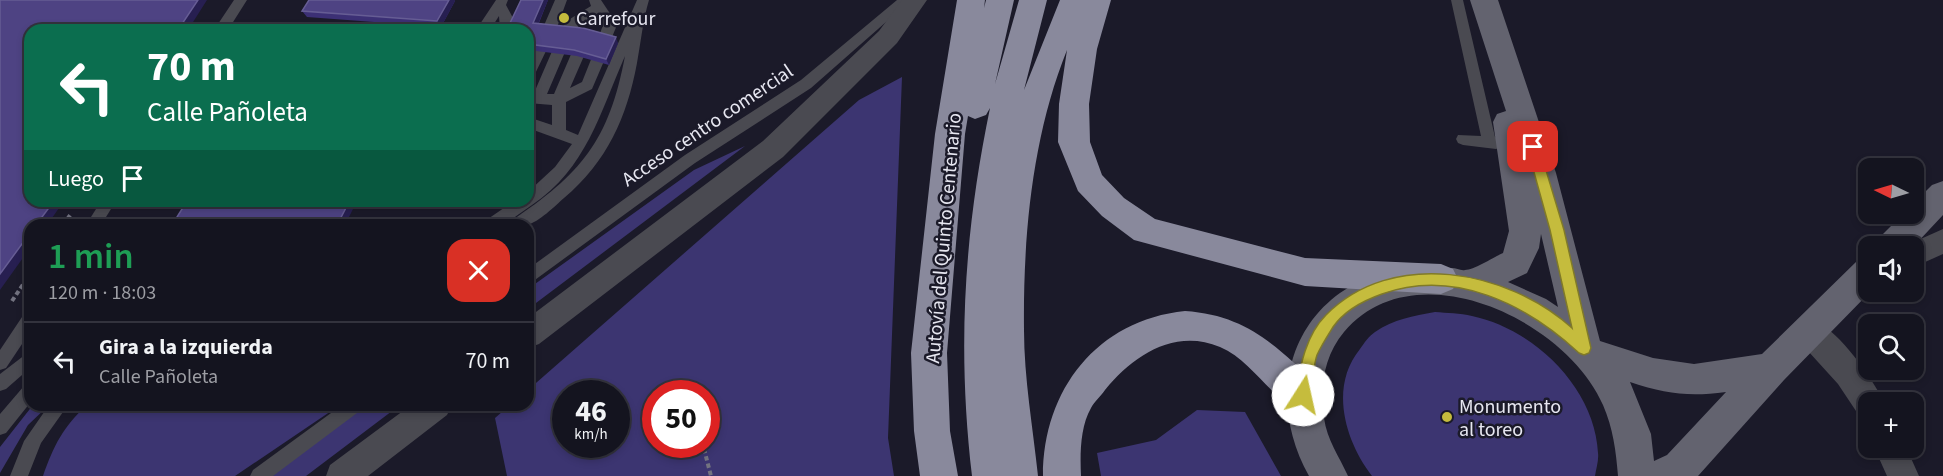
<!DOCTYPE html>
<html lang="es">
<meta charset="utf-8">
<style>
:root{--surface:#14141f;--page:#21212c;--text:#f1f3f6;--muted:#9d9ea4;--line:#33333d}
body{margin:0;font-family:"Source Sans 3",sans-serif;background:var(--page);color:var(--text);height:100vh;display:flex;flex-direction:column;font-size:22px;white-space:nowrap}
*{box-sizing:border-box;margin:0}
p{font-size:20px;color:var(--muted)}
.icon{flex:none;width:33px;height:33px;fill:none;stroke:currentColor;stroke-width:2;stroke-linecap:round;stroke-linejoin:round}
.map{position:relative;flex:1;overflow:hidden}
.panel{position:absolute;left:24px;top:219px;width:510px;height:192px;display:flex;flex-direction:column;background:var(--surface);border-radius:18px;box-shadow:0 3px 9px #0003,0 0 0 2px var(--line)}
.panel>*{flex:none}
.banner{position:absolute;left:24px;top:24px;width:510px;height:183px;border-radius:18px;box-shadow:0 3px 9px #0003,0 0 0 2px var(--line);background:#0b6e4f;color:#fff;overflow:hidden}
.needle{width:39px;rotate:275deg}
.fabs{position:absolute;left:1858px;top:158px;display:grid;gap:12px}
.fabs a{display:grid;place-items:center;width:66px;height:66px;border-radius:12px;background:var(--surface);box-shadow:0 3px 9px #0003,0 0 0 2px var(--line);font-size:30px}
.speed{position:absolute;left:552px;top:380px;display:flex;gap:12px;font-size:30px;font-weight:700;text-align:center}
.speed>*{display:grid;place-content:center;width:78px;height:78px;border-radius:50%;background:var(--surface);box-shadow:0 3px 9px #0003,0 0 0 2px var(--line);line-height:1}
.speed small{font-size:15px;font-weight:400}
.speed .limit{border:9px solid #d22;background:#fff;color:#111}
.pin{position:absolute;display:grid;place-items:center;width:51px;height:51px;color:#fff;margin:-26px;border-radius:12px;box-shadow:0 3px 9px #0006}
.me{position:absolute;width:66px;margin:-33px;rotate:10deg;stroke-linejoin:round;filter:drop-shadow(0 0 4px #0008)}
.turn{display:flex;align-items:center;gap:21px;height:126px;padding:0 24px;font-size:27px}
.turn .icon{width:78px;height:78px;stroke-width:2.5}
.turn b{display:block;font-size:42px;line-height:51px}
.then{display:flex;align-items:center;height:57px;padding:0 24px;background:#0003;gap:12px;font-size:22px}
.round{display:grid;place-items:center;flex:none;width:63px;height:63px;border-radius:18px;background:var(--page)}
.summary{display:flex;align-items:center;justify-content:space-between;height:102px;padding:0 24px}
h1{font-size:36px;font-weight:600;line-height:45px;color:#1e9e55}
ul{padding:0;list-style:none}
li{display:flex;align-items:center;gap:18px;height:78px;padding:0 24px;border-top:2px solid var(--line)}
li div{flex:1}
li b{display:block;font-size:22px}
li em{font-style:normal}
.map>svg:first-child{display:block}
.green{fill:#3c3571;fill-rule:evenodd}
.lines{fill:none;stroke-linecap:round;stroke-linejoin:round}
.path{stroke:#737380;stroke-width:4;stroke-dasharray:4.5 3;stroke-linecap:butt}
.lane{fill:#4a4a51;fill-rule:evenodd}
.street{fill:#4a4a51;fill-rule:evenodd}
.secondary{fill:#63636f;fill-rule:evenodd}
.highway{fill:#89899c;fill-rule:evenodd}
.wall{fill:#3c3075}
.shaded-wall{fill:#271f51}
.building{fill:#4e4383;stroke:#665d94;stroke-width:1.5}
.route{fill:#c5bc3d;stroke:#807a28;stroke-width:1.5}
.poi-dot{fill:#c5bc3d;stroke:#1b1a29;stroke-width:2}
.labels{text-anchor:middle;stroke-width:5;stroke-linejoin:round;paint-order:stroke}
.poi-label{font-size:20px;fill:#e7e7f1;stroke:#1b1a29;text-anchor:start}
.street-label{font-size:20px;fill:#e7e7f1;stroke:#1b1a29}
</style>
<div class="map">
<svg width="1943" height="476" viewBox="0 0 1943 476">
<rect width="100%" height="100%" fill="#1b1a29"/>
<path class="green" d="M902,77L888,438L894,476H507L495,418L510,405H528V390L859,100ZM566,393H616V444H566ZM656,393H706V444H656Z
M745,146L528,309V289L694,170Z
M1435,312C1447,313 1460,313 1472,316C1534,329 1595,388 1598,453C1599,460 1596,469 1595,476H1372C1345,441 1329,387 1360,349C1364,343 1369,336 1375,332C1394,319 1413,316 1435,312Z
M33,405H49L28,425L0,473V447Z
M87,405H340L235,476H43C54,445 63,427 87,405Z
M366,405H400L306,476H267Z
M1197,410L1245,412L1281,476H1101L1097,453L1156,440Z"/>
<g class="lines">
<path class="path" d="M63,225L71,214
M12,301L30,274
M704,449L711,476"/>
<path class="lane" d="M234,0H247L228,30H214Z
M496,0H508L506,5L513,18L512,30H500L499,16L490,30H476Z
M555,0H567L556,30L549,35L542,30Z
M589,0H601L615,21L617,25L610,42H600L598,39L603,25L596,15L576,28L573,35H563L561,32L565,22L591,6Z
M637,0H649C643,20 641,41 637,63C627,117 607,162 564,198C555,206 539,222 527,225C522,226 514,225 509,225L511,221C581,174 609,141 625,56C600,113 586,169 532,205C511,219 509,225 483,225L485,221L514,201H528V192L555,167L572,144L528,128V117L552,125V105L528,103V93H534L553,49L558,47L565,52L547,94H554L572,52L577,51L584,56L570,88L582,82L592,57H602L604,61L592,89L566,102V130L578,135Z
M897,0H911L811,88L695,163L528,285V269L685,155L801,80Z
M1451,0H1463L1495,137L1501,139L1503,143L1501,147L1496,149L1463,145L1458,143L1456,139L1458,135L1481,136Z
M539,46L546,51L533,78L528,79V60L534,48Z
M101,201H116L101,225H86Z
M30,312V332L6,368L0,370V350L24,314Z
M30,351V368L6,389L0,391V374Z
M30,383V403L6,433L0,435V414L24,386Z
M49,405H68L41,443L28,476H10L24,441Z
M342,405H363L361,410L273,476H250L253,470Z"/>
<path class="street" d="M902,0H927L897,43L783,157L539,344L528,348V318L763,141L879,31Z
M1943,229V254L1914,267V246H1905Z
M1809,318C1837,328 1865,369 1880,394L1884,402H1869V419L1858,414L1838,384L1798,340L1794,331L1798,322Z
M411,405H452L447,415L368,476H326L330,465Z
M1874,447H1906L1919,476H1887Z"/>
<path class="secondary" d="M1470,0H1498L1556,173L1600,341L1653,358L1694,364L1762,354L1857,261L1869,257V291H1871L1784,380L1698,476H1618C1616,451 1613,428 1603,405C1566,320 1415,248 1344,332C1324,356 1319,388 1324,418C1327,440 1339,456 1348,476H1309C1262,393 1293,296 1388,271C1409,266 1430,267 1452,268C1456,268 1461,271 1465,270C1474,270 1494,257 1503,253L1509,231L1493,122L1497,114L1506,111ZM1541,234L1558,307L1546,299L1508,282L1527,273L1539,248ZM1630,382C1666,394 1689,397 1726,392L1667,455L1654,461L1651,434Z
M1943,181V215L1914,246H1876L1881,236L1904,213H1914V203L1932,185Z"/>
<path class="highway" d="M957,0H985L984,8L986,0H1014L995,84L1019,0H1047L1024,90L1060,0H1111L1097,49L1089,104L1090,142L1102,175L1124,198L1155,219L1305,258L1441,264L1453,269L1458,279L1453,289L1441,294L1305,286L1134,240L1102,216L1078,191L1058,142L1059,104L1067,50C1032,137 1023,236 1024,330C1024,378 1033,428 1038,476H972C957,348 964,234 990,108L986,115L975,119L968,116L965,134L947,353L950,431L958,476H920L914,431L911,353L935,134Z
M1185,311C1245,315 1274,344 1316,383L1321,395L1316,407L1303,412C1270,399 1253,361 1220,347C1174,328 1133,356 1105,390C1101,396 1094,402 1091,408C1080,427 1080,455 1081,476H1043C1043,390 1097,320 1185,311Z"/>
</g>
<path class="wall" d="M309,0H454L455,1L441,27L307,17L302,11Z
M521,0H548L539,23L618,43L609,65L577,56L528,50V30L510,23Z"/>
<path class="shaded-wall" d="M198,0H207L188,30H178Z
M449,0H454L455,1L441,27L437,21Z
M543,0H548L536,29L533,23Z
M616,37L618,43L609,65L606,59Z
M54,201H64L47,225H36Z
M348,204L353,209L345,225H337Z
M30,233V248L0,290V274Z"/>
<path class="building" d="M0,0H198L178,30H30V201H54L36,225H30V233L0,274Z
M309,0H449L437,21L302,11Z
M521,0H543L533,23L583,28L616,37L606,59L574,50L528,44V30H475L477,26L510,23Z
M187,201H314L348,204L337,225H172Z"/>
<path class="route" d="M1533,142L1539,147L1564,230L1591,348L1589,353L1584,355L1579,353C1526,304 1454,268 1382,294C1365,300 1344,311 1333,327C1328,335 1321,346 1317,355C1312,369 1315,386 1308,400L1303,402L1298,400L1295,395C1300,368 1305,336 1326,315C1392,248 1508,270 1572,328L1550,230L1527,147Z"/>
<g class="poi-dot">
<circle cx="564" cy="18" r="6"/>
<circle cx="1447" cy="417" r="6"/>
</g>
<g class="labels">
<g class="poi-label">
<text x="576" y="25">Carrefour</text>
<text x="1459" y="413">Monumento<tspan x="1459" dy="23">al toreo</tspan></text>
</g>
<g class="street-label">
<text transform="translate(707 125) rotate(-34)" y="7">Acceso centro comercial</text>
<text transform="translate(943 238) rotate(-85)" y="7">Autovía del Quinto Centenario</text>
</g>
</g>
</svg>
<div class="fabs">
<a><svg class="needle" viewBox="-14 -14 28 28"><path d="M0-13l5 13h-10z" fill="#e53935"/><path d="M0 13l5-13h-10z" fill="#9d9ea4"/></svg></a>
<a><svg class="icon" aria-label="sound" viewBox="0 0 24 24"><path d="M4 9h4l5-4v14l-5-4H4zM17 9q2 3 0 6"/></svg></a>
<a><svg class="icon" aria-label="search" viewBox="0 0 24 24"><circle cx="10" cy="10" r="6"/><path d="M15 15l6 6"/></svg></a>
<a>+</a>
</div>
<div class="speed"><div>46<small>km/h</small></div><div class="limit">50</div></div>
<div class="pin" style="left:1533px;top:147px;background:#d93025"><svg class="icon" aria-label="arrive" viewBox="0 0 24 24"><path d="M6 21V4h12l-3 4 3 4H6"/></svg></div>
<svg class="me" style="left:1303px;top:395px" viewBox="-20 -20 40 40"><circle r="19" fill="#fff"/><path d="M0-13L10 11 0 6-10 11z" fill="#c5bc3d"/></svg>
<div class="banner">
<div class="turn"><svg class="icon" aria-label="left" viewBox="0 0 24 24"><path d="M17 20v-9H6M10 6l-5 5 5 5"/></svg><div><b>70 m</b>Calle Pañoleta</div></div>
<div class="then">Luego<svg class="icon" aria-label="arrive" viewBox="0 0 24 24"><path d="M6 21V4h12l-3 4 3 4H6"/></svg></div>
</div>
<section class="panel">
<div class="summary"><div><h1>1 min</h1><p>120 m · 18:03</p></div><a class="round" style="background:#d93025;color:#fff"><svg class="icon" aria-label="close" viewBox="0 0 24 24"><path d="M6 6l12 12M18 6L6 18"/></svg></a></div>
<ul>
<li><svg class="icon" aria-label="left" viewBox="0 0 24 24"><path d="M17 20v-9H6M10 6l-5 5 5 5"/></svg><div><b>Gira a la izquierda</b><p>Calle Pañoleta</p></div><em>70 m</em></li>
</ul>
</section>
</div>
